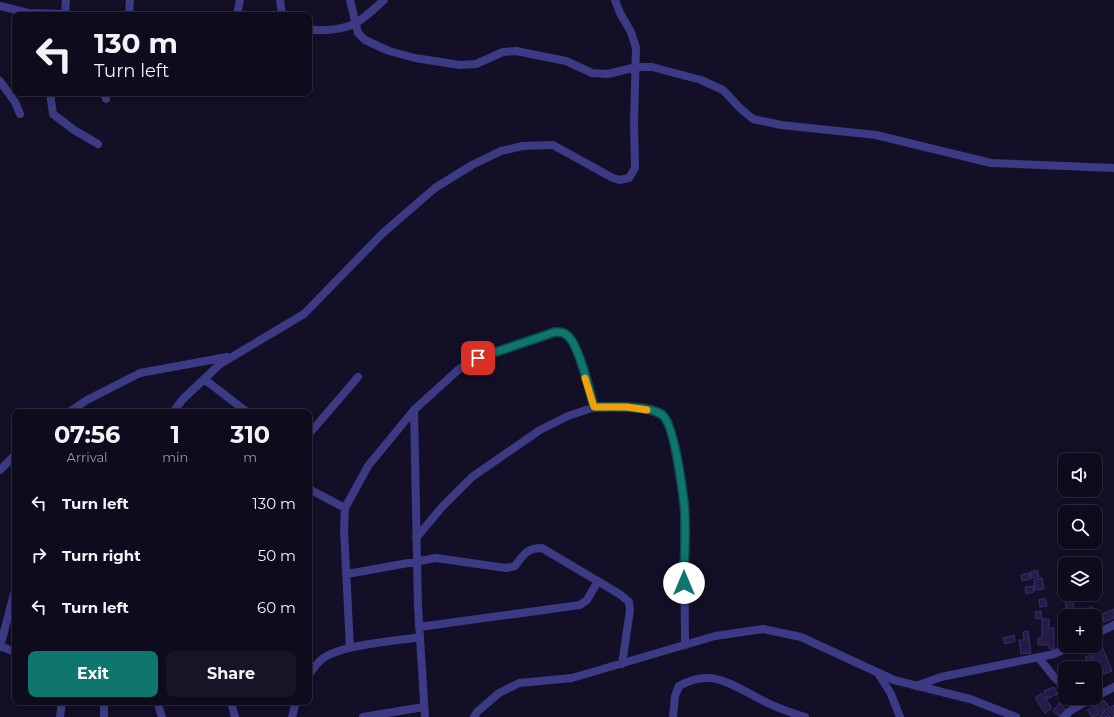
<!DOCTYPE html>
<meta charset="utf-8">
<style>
:root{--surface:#0e0b1c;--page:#171425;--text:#f1f3f6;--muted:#9b9ba3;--line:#2e2b3b;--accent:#0f766e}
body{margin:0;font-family:Montserrat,sans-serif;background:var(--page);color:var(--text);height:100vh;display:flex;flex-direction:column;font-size:15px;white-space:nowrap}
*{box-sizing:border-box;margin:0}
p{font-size:13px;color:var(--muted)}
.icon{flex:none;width:22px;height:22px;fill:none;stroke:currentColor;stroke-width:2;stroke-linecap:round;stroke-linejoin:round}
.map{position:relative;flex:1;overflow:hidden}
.sheet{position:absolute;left:12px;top:409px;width:300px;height:296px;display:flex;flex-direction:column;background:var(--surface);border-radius:8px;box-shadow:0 2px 10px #0003,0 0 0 1px var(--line)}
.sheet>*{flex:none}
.hud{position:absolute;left:12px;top:12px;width:300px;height:84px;border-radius:8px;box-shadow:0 2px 10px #0003,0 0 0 1px var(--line);background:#0e0b1c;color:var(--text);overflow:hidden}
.controls{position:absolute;left:1058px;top:453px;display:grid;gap:8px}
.controls a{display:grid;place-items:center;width:44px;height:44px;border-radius:8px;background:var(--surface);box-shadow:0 2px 10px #0003,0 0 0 1px var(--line);font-size:20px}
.pin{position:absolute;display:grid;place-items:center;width:34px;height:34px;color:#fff;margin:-17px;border-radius:8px;box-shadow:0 2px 6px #0006}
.me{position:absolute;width:44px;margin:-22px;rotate:0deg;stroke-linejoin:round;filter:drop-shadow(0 0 3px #0008)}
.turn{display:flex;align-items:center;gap:14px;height:84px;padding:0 16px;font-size:18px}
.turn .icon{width:52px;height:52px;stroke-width:2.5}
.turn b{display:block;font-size:28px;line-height:34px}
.eta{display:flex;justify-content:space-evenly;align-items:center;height:68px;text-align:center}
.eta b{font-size:24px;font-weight:700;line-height:28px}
.button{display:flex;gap:8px;margin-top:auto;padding:8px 16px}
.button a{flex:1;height:46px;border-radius:8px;background:var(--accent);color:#fff;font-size:16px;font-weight:700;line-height:46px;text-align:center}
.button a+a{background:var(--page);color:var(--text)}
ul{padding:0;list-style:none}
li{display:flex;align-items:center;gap:12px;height:52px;padding:0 16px}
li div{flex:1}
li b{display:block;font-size:15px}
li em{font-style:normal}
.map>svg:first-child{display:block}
.building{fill:#241b47;stroke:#3b2d73}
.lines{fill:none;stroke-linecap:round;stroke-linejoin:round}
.street{stroke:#3d3a85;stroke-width:8}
.route-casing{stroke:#0a4d48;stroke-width:10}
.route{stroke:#0f766e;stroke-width:7}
.slow{stroke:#f59e0b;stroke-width:7}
</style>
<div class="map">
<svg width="1114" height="717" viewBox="0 0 1114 717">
<rect width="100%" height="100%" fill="#130f26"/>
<path class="building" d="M1037,570L1039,577L1031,578L1030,572Z
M1029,573L1031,579L1022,581L1021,575Z
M1042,578L1044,589L1035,590L1034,580Z
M1033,586L1034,592L1026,594L1025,587Z
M1072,596L1075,615L1067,616L1065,597Z
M1045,598L1047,606L1040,607L1039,600Z
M1092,607L1095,615L1086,616L1084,610Z
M1114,609V618L1104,622L1102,614Z
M1041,611L1042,618L1036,619L1035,612Z
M1042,619H1049V628H1054V649H1049V645H1038V638H1042Z
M1028,631L1031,653L1021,654L1019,640H1024L1023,632Z
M1014,635L1015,641L1005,644L1003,638Z
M1102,646L1112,671L1104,674L1100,664L1096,665L1090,651Z
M1090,655L1095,665L1090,667L1085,657Z
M1083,662L1085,668H1070Z
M1095,666L1102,677L1097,680L1095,676V668H1091Z
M1054,687L1057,694L1047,699L1044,691Z
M1042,693L1052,708L1045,713L1035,698Z
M1104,700L1110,708L1114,705V717L1106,709L1102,713L1096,706Z
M1059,703L1066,710L1060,717L1053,711Z
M1094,706L1100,714L1092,717L1087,710Z
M1105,711L1111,717H1099Z"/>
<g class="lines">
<path class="street" d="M280,0L282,15
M350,0L358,33L365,40L389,51L415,58L460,65L476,64L503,52L516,51L566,61L592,73L608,74L636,67H652L701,80L723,90L741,109L753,119L781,125L876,135L991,163L1114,168
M0,6L28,13L104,15
M65,14L66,0
M129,15L130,0
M237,15L240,0
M309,29C322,32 345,29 356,23C366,17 375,8 384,0
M0,81L15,102L20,114
M50,93L53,114L74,130L98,144
M104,93L106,99
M204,379L247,412
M414,410L418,607L425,717
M69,412L87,400L140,373L227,357
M173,412L183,399L220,364L304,314L383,233L435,188L472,165L501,151L523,146L553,145L611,177L619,180L629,178L635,168L634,123L636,48L631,32L620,13L615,0
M309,434L358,377
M0,470L15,455
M309,489L345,508
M416,538L443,506L472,477L540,430L568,416L595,407H627L656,411L662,414L668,421L674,443L684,504L685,645
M347,574L436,558L506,568L515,566C524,554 527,548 542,548L621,595L629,602L630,610L622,664
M419,627L580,605L587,600L598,581
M1095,634L1114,625
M0,646L15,652
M0,647L15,590
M350,648L344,530L345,508L368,466L414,410L458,370L477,358L555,332C561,332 564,332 569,337C579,347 589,391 595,407
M1039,658L1054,677L1065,687
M878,673L891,694L900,717
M309,674C313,670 316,664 321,660C336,645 397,641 420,637
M916,686L941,677L1054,654L1072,646
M1095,697L1114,687
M231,702L235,717
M159,708L162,717
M60,717L62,702
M104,717V702
M292,717L296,702
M363,717L424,707
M474,717L477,712L499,693L519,683L572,678L715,636L763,629L801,637L894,680L970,699L1016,717
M673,717L675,696L679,686C710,669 728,682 756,697C772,706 788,712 805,717
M1064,717L1070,711L1092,698"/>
</g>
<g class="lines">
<g class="route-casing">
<path id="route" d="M478,358L555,332C561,332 564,332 569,337C579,347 590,391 594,407C611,407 647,405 661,414C674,421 682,487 684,503C687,529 684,557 684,583"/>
</g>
<use href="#route" class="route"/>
<path class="slow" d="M585,378L594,407H627L647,410"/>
</g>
</svg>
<div class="controls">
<a><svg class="icon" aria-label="sound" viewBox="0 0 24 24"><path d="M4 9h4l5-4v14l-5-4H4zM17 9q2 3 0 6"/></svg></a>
<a><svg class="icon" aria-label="search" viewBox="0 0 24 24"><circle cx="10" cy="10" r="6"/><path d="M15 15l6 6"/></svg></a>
<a><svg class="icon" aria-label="layers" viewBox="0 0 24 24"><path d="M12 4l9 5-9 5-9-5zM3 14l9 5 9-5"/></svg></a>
<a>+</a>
<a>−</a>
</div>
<div class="pin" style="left:478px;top:358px;background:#d93025"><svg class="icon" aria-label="arrive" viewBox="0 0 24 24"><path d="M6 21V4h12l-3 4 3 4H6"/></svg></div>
<svg class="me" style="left:684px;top:583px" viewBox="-20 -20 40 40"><circle r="19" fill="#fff"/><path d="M0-13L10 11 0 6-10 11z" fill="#0f766e"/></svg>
<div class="hud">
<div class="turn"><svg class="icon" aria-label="left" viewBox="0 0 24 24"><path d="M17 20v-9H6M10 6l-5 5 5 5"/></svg><div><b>130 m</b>Turn left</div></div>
</div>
<section class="sheet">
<div class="eta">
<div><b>07:56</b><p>Arrival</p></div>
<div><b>1</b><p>min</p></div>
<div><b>310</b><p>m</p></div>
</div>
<ul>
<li><svg class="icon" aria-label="left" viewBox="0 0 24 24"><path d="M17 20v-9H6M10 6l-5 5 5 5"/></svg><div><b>Turn left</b></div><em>130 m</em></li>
<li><svg class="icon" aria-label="right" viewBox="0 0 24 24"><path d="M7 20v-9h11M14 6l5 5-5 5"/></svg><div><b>Turn right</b></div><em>50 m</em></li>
<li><svg class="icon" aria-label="left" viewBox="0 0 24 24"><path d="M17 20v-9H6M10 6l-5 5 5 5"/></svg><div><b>Turn left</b></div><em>60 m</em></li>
</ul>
<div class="button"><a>Exit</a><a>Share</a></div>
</section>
</div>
